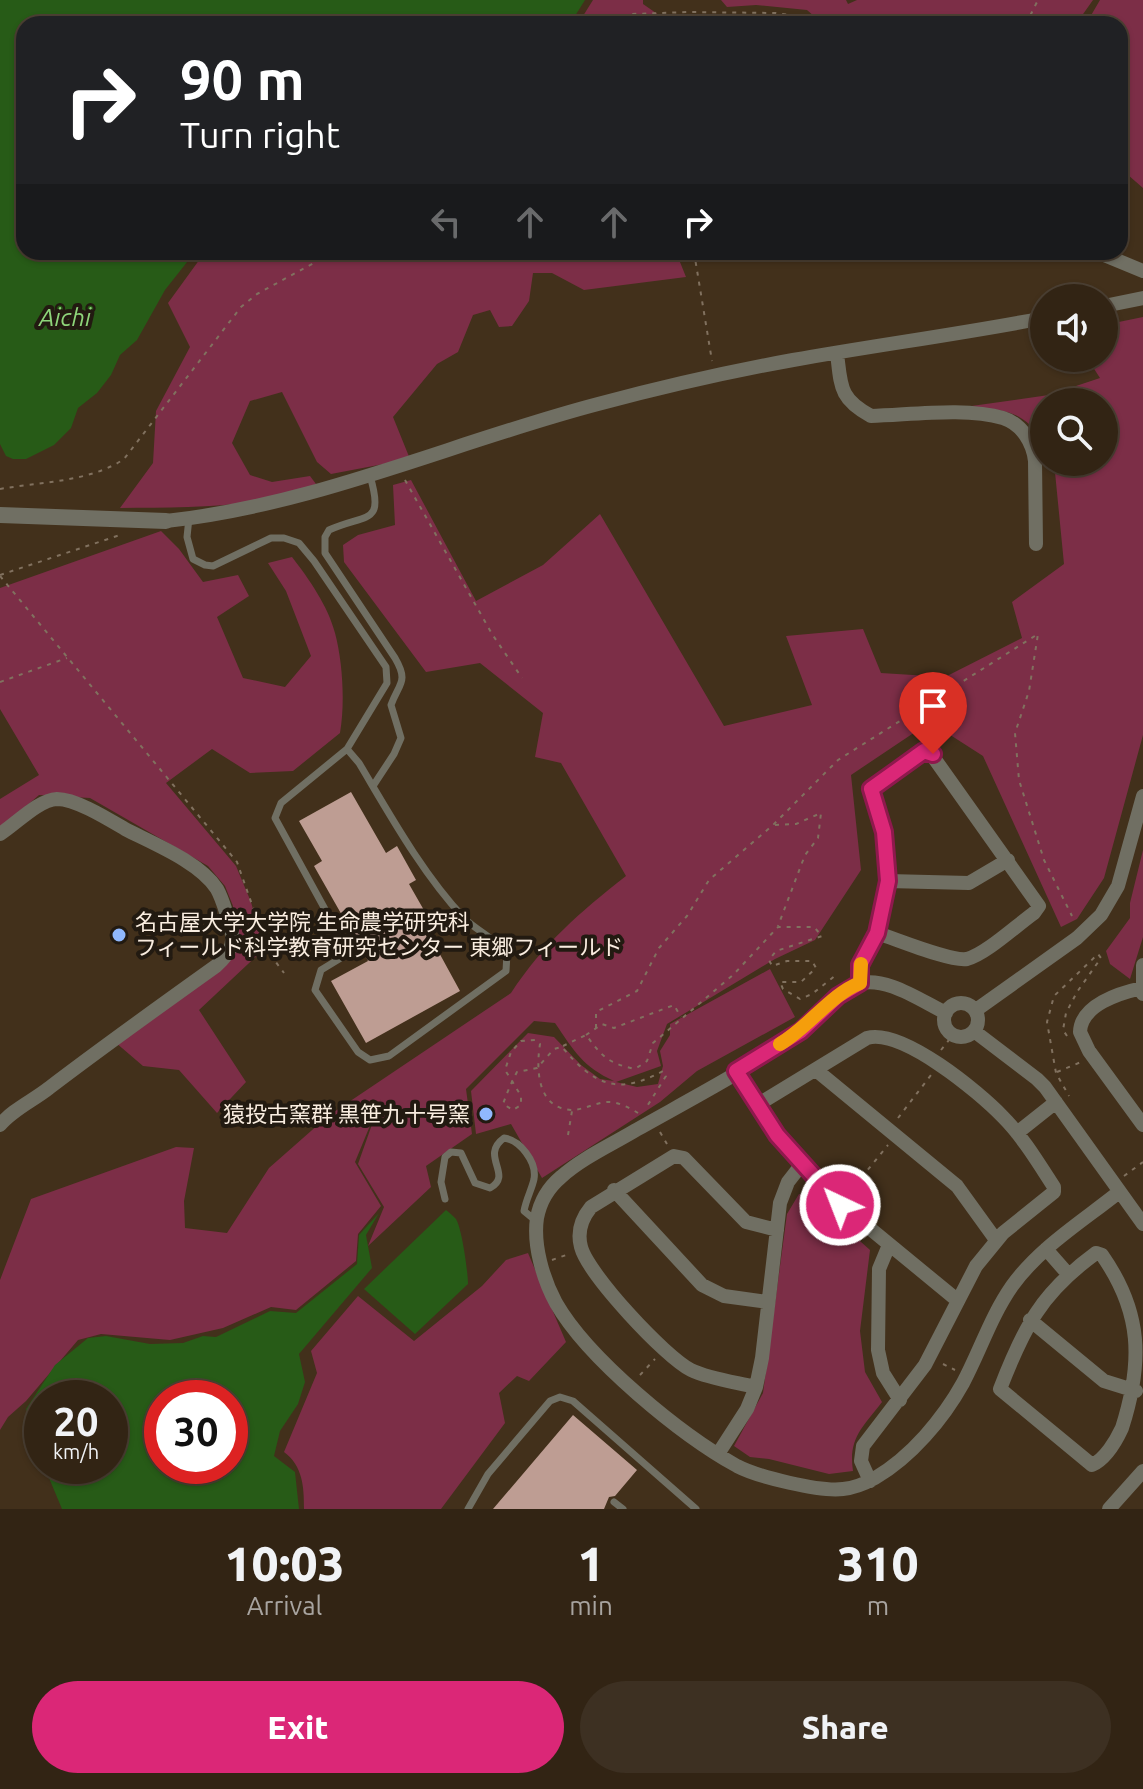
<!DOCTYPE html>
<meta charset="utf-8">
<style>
:root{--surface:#322414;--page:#3d3022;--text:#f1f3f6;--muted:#a8a4a0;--line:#4d4134;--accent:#db2777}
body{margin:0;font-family:Ubuntu,"Noto Sans JP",sans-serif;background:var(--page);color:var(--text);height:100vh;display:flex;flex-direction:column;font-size:30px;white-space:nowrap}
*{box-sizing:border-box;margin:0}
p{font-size:26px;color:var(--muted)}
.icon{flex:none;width:44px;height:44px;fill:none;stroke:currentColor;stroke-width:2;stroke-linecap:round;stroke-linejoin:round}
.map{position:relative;height:1509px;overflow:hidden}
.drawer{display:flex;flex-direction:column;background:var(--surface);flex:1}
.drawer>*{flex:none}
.banner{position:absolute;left:16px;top:16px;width:1112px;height:244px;border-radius:24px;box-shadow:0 2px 6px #0004,0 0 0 2px var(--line);background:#202124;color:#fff;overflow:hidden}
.fabs{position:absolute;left:1030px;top:284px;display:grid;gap:16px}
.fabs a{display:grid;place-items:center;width:88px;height:88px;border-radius:50%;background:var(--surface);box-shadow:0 2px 6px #0004,0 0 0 2px var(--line);font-size:40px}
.speed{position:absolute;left:24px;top:1380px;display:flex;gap:16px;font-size:40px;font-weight:700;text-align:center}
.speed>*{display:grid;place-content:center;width:104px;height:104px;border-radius:50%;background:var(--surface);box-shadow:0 2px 6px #0004,0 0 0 2px var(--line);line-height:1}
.speed small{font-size:20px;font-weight:400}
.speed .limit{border:12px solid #d22;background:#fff;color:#111}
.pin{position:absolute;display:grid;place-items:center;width:68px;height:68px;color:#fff;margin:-82px -34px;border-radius:50% 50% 50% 0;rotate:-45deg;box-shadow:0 0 8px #0007}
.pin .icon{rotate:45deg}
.me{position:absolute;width:88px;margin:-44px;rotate:317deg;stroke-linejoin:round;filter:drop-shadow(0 0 6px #0008)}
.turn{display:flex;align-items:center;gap:28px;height:168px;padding:0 32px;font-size:36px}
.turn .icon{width:104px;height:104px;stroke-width:2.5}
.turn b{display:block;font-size:56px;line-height:68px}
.lanes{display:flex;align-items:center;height:76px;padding:0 32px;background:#0003;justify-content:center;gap:40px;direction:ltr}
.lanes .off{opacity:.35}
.eta{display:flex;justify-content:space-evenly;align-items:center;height:136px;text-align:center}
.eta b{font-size:48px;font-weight:800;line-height:56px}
.primary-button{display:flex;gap:16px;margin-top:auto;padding:16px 32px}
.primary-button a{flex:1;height:92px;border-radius:48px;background:var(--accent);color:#fff;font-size:32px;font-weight:800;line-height:92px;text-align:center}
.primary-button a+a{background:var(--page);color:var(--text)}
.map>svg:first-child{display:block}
.green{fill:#7c2e47}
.water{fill:#275b17;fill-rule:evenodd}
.building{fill:#be9d93}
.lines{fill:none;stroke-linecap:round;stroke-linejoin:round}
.path{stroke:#81715f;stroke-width:2;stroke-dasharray:4 6;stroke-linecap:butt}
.service{stroke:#706f63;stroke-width:7}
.minor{stroke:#706f63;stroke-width:14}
.tertiary{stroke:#706f63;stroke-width:16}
.route-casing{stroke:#8e194d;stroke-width:20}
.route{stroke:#db2777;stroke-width:14}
.slow{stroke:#f59e0b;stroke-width:14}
.poi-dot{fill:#90b8fd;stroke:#221a11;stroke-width:3}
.labels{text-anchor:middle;stroke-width:8;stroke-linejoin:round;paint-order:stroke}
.poi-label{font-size:22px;fill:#f9ede0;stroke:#221a11;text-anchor:start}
.water-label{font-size:24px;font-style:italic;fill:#8ed57a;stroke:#221a11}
</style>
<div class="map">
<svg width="1143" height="1509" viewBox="0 0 1143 1509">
<rect width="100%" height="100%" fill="#42301b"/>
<path class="green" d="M593,0H643V4L666,20L708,24H578Z
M721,0H846L848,4L857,0H1093L1076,24H823L807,10L756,5L727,7Z
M1100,0H1143V188L1120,168V24H1086Z
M205,252H584L591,260L635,252H676L686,277L584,290L552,273H533L529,301L512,326L499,327L490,310L473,315L458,352L437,364L393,417L410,459L331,474L317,462L282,392L250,401L232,443L250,475L272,482L310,476L316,484C255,510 185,507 120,508L153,463L156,411L190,347L168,303Z
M1143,317V735L1104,878L1077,919L1061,927L983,756L930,722L851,775L861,870L815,940L775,959L667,1024L657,1051L661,1066L616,1082L637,1087L658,1084L663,1066L660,1051L670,1035V1024L770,969L795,1017L697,1071L660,1102L542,1178L511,1124L476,1134L471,1091L528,1033L554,1037L581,1065L600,1079L614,1081C583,1067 574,1051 555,1023L534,1021L466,1089L472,1134L426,1166L431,1187L368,1246L384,1207L358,1164L381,1099L355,1162L381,1206L358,1234L356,1261L296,1310L271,1307L223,1328L170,1340L101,1334L78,1340L26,1401L8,1417L0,1430V1280L31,1199L176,1147L194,1148L184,1201L185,1228L227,1233L269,1168L328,1116L511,993C544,943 579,913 626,876L561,763L535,757L543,713L480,663L426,672L344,562L343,545L358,535L395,525L393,485L411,480L476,601L543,565L600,514L724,726L812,705L786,636L863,629L881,673L945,677L1022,638L1012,602L1064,564L1054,462H1104V402H1044V441C1017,403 992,409 950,409L1049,395L1100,378L1087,358H1104V325Z
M161,531L179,549L203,582L238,575L249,596L217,617L243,678L285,687L311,656L286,591L268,563L292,557C309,579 328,606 335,633C343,663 345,704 340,733L293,771L250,773L212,749L166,783L236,866L251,902L264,949L199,1010L246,1082L217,1113L179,1070L143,1066L115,1042L232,955L233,906L225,886L208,866L90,798L39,795L0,829V799L39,775L0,709V588Z
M1143,850V937L1130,979L1110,964L1106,951L1130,918V903Z
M799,1194L813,1199L870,1250L860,1331L865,1372L882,1402C863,1427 848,1438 853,1471L829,1474L769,1459L750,1457L734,1446L763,1393L787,1214Z
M528,1253L566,1342L529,1381L517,1376L499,1393L505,1423L441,1509H304C304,1487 303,1466 284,1452L317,1373L311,1351L358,1296L414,1341L482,1286L506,1260Z"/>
<path class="water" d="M0,0H585L570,24H24V252H195L165,290L137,340L120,355L111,375L97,393L78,408L71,428L54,445L26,459H13L6,456L0,444Z
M446,1210C450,1213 453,1216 456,1219C462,1229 468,1272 468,1284L415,1334L364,1289Z
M379,1213L366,1235L372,1268L299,1354L305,1382L298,1404L280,1431L274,1456L295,1472L299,1509H62L44,1466H110V1398H42V1461L26,1409L55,1365L88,1338L106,1336L150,1344L183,1343L203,1336L216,1337L270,1311L296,1313L357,1264L359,1235ZM162,1398H230V1466H162Z"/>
<path class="building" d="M351,792L386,853L397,846L416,880L409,884L425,912L419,916L460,991L366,1043L331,981L368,961L314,866L322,861L299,821Z
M573,1415L637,1470L615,1496L609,1497L604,1509H493Z"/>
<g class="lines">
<path class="path" d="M615,24L632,14L688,12L776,13L795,16L807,24
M1026,24L1038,0
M694,252L712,361
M405,480L492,634L522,678
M0,489C40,482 90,482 124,459L241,307L257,294L334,252
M0,575L123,534
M0,576L237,862L269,953L284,973
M0,682L67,658
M775,825L796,824L821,813L818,838L805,855L778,926
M596,1028V1012L637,991L659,948L687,916L709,880L773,825L838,760L1038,634L1029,691L1015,733L1019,780L1044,860L1072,916
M586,1035L602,1024L614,1028L674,1005L681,1017
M1067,1036L1063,1030L1066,1013L1077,992L1101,958L1098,954L1054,996L1047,1022L1056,1073L1069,1096
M563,1046L586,1035C602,1056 607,1063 635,1069L647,1061L653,1043L733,975L778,927H814L822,936L776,951L769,960L772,966L787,961H812L816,968L801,982H780L783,989L800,999L812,994L836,975
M941,1050L953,1035
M1057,1072L1081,1062
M638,1113C630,1108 618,1102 609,1102C596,1102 584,1110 571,1110C537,1108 536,1069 540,1044L535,1040L521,1041L511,1052L505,1070L512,1081L521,1096V1105L513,1110L503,1104C507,1093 511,1083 517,1072L537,1068L554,1049L562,1047C594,1085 617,1096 663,1071L666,1076L646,1108
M898,1118L931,1075
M660,1132L667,1144
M568,1135L572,1111
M1124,1176L1143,1162
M849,1193L888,1145
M552,1260L569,1254
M943,1364L955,1370
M640,1375L655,1359"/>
<path class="service" d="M370,476C385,526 366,513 329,530L325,537V553L395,658C409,682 399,683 391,705L401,738L394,754L373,786
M189,518L187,537L193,559L205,565L213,566L271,538H284L299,543L314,561L386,667L387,683L347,749L281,803L275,818L349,953L321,970L315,990L358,1052L370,1060L389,1056L506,971L507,953C493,937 477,931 464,918C422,873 390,815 359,763L347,749
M445,1199L441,1182L445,1157L451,1152L461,1153L475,1183L490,1188C514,1175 479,1156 504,1138C520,1140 537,1162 534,1179C532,1189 526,1199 524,1211L535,1220
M614,1502L623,1509
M468,1509L488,1474L550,1401L560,1397L573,1401L696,1509"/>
<path class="minor" d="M1097,252L1143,271
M1104,306L1143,298
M837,353C841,386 839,399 871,416C910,415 966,407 1003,418C1022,424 1033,443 1035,461L1036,544
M166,521C316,505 453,442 598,404C662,387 727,372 793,360C877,345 961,334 1044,318
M0,834C16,824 38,800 57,799C76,799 108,819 125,829C152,843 200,862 217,889C222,898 225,909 228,918C236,940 233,951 216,966C160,1006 104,1046 49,1088C34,1100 12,1110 0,1125
M888,881L969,883L1008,860
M860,983V965L877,933L888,881L884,832L871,789L924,751H929L1039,906L1034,913C1017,925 986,954 967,959C951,962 896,939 877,933
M1142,988C1119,993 1081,1005 1080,1032L1089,1051L1143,1125
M1143,994V965
M944 1020a17 17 0 1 1 34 0a17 17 0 1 1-34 0Z
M976,1010L1077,938L1101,915L1118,886L1143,796
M946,1013C921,1001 885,975 857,984C834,991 819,1018 800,1032C751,1068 689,1100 636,1130C611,1145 582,1158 561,1177C549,1187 540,1202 537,1218C533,1245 543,1279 556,1303C588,1359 681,1435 737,1466C758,1477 820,1492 843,1489C854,1488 866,1483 875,1478C911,1457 943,1419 963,1383C980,1351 991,1316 1012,1286C1040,1247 1083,1221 1119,1192
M974,1031L1037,1079L1045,1087L1143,1224
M816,1070L957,1186L996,1240
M736,1071L777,1135L828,1194L957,1300
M757,1105L867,1038C902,1028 979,1092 1003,1117C1023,1137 1039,1164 1054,1187V1192L1003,1233L976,1266L925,1365L863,1446L861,1461L870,1481
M1017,1133L1056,1102
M614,1190L702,1285L724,1296L768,1302
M889,1245L879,1269L878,1350L883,1373L900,1400
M1046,1249L1068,1274
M1096,1253L1102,1255C1142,1312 1143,1362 1122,1428C1116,1441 1105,1459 1092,1465L1000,1389C1024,1327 1041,1293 1096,1253Z
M1030,1320L1104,1381L1136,1391
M756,1387C735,1382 710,1379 691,1370C665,1357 588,1274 581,1247C577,1232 582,1218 591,1207L674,1156L684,1158L746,1222L777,1230
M718,1454L747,1409L756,1387L762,1358L780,1203L788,1182L802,1164
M1109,1509L1143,1471"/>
<path class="tertiary" d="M0,515L166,521"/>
</g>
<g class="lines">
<g class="route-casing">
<path id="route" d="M840,1205L777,1135L736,1071L801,1031L838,996L860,983V965L877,933L888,881L884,832L871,789L924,751L933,754"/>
</g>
<use href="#route" class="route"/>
<path class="slow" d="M780,1044C809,1027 830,995 860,983L861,964"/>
</g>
<g class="poi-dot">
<circle cx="119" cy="935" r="8"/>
<circle cx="486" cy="1114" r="8"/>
</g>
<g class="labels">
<g class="poi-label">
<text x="135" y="930">名古屋大学大学院 生命農学研究科<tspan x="135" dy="25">フィールド科学教育研究センター 東郷フィールド</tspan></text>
<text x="470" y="1122" text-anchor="end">猿投古窯群 黒笹九十号窯</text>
</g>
<g class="water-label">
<text x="65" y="326">Aichi</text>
</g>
</g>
</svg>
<div class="fabs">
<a><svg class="icon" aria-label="sound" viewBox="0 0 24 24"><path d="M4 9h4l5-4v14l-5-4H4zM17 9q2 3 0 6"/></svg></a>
<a><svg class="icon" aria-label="search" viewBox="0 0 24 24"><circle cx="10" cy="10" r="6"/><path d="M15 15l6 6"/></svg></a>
</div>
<div class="speed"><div>20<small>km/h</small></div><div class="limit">30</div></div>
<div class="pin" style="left:933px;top:754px;background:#d93025"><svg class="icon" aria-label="arrive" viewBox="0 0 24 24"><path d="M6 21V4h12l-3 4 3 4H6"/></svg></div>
<svg class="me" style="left:840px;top:1205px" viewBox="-20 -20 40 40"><circle r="17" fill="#db2777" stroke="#fff" stroke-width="3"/><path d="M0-11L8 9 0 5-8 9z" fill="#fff"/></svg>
<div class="banner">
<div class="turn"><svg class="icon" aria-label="right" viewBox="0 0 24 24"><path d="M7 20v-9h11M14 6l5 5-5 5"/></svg><div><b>90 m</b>Turn right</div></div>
<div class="lanes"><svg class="icon off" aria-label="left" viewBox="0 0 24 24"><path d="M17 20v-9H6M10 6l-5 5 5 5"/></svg><svg class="icon off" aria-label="ahead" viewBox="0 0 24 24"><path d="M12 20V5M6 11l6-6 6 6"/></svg><svg class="icon off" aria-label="ahead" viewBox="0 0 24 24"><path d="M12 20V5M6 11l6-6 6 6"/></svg><svg class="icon" aria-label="right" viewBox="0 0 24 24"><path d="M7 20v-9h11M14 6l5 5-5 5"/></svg></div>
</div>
</div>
<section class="drawer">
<div class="eta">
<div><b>10:03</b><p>Arrival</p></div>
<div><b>1</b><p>min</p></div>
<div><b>310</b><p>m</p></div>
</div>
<div class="primary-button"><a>Exit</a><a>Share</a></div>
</section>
